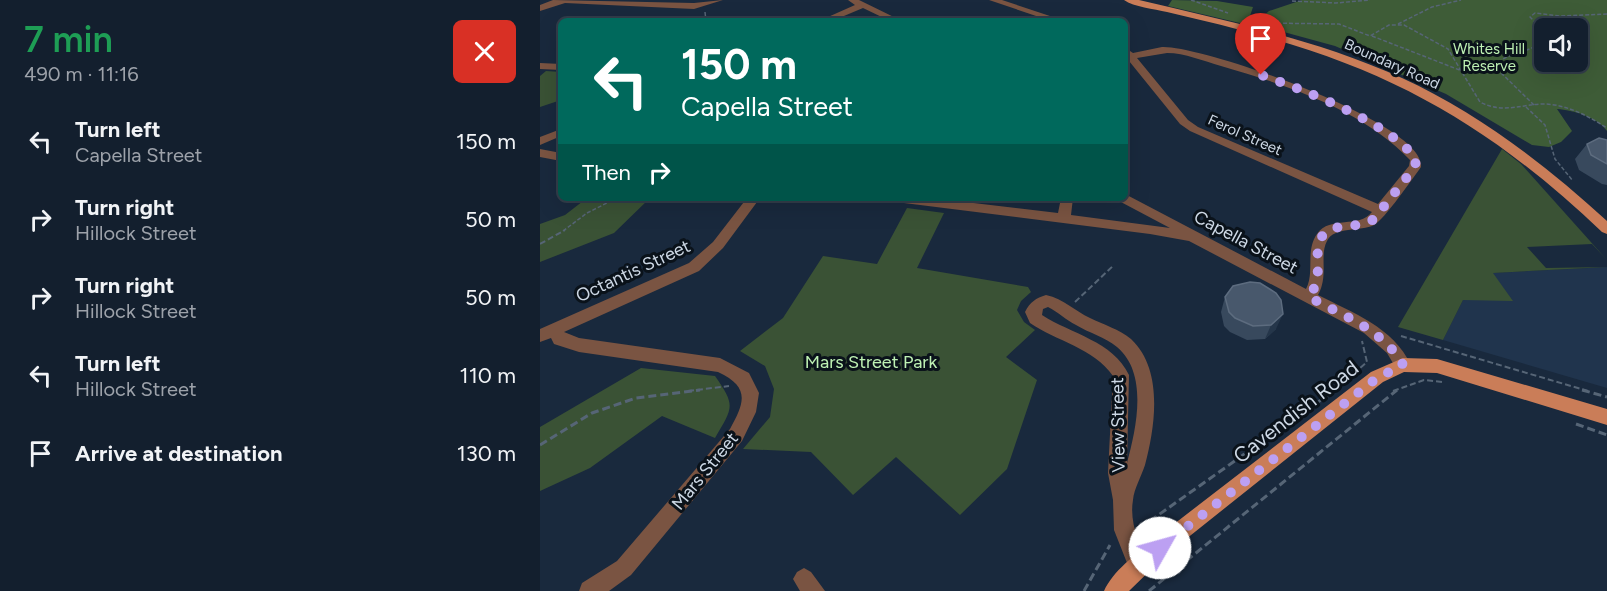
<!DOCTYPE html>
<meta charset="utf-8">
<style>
:root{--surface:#131f2e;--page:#202c3a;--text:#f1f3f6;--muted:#9da2aa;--line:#323d4a}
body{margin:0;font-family:Figtree,sans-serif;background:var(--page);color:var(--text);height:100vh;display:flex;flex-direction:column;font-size:22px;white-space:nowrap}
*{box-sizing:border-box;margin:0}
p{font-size:20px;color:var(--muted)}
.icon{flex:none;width:33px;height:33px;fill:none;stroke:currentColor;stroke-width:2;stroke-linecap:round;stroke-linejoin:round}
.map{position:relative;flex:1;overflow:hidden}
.drawer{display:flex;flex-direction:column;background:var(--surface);width:540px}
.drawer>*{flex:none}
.banner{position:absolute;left:18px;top:18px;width:570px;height:183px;border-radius:9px;box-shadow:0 6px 24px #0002,0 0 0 2px var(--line);background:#00695c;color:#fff;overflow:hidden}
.buttons{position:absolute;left:994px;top:18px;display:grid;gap:12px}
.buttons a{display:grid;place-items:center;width:54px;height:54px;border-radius:9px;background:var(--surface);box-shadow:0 6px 24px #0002,0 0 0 2px var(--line);font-size:30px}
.pin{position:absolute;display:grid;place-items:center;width:51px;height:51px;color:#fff;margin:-62px -26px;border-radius:50% 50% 50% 0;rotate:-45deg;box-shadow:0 0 6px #0007}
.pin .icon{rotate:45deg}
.me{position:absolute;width:66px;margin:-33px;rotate:52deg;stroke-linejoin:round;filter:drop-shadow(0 0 4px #0008)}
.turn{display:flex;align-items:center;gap:21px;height:126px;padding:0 24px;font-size:27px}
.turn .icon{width:78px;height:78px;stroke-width:2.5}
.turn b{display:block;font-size:42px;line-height:51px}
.then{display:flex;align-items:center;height:57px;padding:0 24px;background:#0003;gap:12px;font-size:22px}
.round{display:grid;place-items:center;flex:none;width:63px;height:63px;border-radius:9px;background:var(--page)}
.summary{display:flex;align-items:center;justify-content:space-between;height:102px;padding:0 24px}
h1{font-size:36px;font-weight:600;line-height:45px;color:#1e9e55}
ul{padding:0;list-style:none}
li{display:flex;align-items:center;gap:18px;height:78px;padding:0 24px}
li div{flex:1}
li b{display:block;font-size:22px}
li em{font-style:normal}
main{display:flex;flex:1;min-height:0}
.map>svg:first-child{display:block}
.built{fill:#20344d}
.green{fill:#3a5235}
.forest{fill:#3e5c37;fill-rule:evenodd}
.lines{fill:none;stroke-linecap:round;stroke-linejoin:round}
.path-far2{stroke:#566576;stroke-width:1.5;stroke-dasharray:4 2;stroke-linecap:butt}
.path-far1{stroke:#566576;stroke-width:2;stroke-dasharray:6 3;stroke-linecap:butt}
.path{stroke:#566576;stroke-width:3;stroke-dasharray:8 4;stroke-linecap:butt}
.minor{fill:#7a5442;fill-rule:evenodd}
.major{fill:#ca7d58;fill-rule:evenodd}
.wall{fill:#38495d}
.shaded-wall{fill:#25364a}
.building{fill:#48586c;stroke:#5d6c7f;stroke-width:1.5}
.route{stroke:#bca0f2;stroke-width:10;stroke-dasharray:0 18}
.labels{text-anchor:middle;stroke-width:6;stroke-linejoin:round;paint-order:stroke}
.far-park-label{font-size:15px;fill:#bff2b4;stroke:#0a121a}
.far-street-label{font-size:15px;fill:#cdd8e5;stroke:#0a121a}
.street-label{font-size:18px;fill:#cdd8e5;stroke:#0a121a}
.park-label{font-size:18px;fill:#bff2b4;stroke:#0a121a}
.near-street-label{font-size:21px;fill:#cdd8e5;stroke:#0a121a}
</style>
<main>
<section class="drawer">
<div class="summary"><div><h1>7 min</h1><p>490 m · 11:16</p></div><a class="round" style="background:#d93025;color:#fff"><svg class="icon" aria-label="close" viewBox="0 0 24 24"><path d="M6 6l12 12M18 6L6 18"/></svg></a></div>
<ul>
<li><svg class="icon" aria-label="left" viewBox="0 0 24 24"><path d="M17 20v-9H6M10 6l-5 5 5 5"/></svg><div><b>Turn left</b><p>Capella Street</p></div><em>150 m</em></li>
<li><svg class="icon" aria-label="right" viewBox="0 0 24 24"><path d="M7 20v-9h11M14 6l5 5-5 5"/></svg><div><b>Turn right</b><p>Hillock Street</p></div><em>50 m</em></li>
<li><svg class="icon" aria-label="right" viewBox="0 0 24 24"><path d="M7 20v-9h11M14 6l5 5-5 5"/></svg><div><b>Turn right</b><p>Hillock Street</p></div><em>50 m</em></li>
<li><svg class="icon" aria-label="left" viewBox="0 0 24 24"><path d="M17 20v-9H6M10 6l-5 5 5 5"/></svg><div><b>Turn left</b><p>Hillock Street</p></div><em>110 m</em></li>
<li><svg class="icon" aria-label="arrive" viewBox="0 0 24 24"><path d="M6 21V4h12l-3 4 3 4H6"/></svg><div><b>Arrive at destination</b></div><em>130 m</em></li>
</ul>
</section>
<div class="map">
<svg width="1067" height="591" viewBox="0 0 1067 591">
<rect width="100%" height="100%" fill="#19293d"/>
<path class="built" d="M1067,267V388L903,340L923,300H972L952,273Z"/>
<path class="green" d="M6,71L21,72V100L0,107V76Z
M962,149L981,164L1067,260L1052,244L987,247L1006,268L1067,267L953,273L973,301L923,300L903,340L858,327Z
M47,198H110L74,233L0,262V224L25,215Z
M367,208L404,213L377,268L488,287L491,292L481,301L477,310L484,322L495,330L466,357L497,380L467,469L420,515L356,457L313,495L271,452L203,449L230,417L234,389L225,366L200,351L243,318L283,256L337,264Z
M101,368L175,376C196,406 193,407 175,438L122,416L50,468L0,491V427Z"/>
<path class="forest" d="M632,0L677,1L713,7L710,16L704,24L628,6Z
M762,0H1067V131C1057,117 1033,110 1017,109L1032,131L1021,142L1009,147L992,145L906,94L795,46L714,24L729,11ZM1038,28V62H1005V28Z"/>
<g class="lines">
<path class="path-far2" d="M651,0L688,13
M752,1L796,3L830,0
M165,12L166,21
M725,23L799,24L830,36L849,25H864L908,49L940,102C963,114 982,104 1005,104C1028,105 1048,116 1067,128
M858,24L892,7L921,0
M1005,32L990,17L995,13L1020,16L1067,14
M832,36L922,71
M994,105L955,67C965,50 994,55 1005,37
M986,107L1005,125L1015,159L1033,181
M23,231L47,213L77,198"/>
<path class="path-far1" d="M0,244L25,230
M535,302L574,265
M861,336L1048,391
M148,391L189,386
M793,391L827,362L822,341
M853,391L884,380L902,382"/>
<path class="path" d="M1042,390L1067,397
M1036,424L1067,435
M0,445L52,413L96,398L160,390
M600,528L795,390
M544,591L570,545
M609,591L857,390"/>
<path class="minor" d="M13,0L154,3L183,0L154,9L25,3L0,11V5Z
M308,0H319L362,21H350L323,8L292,21H279L315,5Z
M449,0H462L525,21H511Z
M622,47C662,45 886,123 881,167C873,178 844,220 834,225C821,232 794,226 787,241C779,256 789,275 778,295C813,313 853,327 871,365L869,370L863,372L857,370L847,353L824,333L649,241L610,234L356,202L350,198H391L518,213L521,198H533L531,215L630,228L579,201L578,198H585V194L766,289C775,272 765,251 777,234C790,215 819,229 832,212L650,131L640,124L585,56L587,49L593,53ZM627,53C645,53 663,61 681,66C746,85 822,109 870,160L869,166L838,204L658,127L648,120L597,58Z
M0,63L21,64V70L0,69Z
M21,129V136L0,145V137Z
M0,149L21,153V161L0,157Z
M207,198H220L183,248L159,271L24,332L39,338L180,358L209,373L219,393L216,412L202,441L91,575L69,591H39L42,583L77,561L190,429C205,402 210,387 178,372L39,352L14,344L11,338L0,342V329L149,263L173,242Z
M506,295C524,299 535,311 550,318C564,325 579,329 591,339C624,370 615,427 605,465C601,477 594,489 593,500C589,523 600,545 608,566L605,573L598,576L591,573L574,530L573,500L568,473L573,376C554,348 516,341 490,323L485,312C490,302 496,298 506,295ZM508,307C518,312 526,320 536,325C549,333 565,337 577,347C609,374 596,429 587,463L589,375C573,341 531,334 502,315L503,309Z
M264,568L271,572L285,591H260L253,579L257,572Z"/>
<path class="major" d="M584,0H599C688,21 778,40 862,78C938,113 1005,164 1067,221V234L1062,232C962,137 867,77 733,39C698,29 662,20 627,12C614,9 594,7 584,0Z
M863,358L897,359L1067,409V425L897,373L864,372L843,382L626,555L589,591H564C573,571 595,555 612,541L831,372Z"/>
</g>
<path class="wall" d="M1067,140V185L1062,184L1039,170L1035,159L1047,144Z
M693,286L736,329L725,339L707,340L690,332L684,326L681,312L685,297Z"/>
<path class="shaded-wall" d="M743,314L736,329L725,339L731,325Z"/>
<path class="building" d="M1059,138L1067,140V164L1051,155L1047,144Z
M710,282L720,283L736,293L741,300L743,314L731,325L713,326L695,318L689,312L685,297L693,286Z"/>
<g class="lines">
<path class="route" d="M620,548L837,378L863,365C844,330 803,316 769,297C772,292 776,286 777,280C780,265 772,240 788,231C802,223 820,229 834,219L875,167L876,159C850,123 764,90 721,75"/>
</g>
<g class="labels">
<g class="far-park-label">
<text x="949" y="54">Whites Hill<tspan x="949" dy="17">Reserve</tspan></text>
</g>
<g class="far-street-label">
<text transform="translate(852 64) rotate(24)" y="5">Boundary Road</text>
<text transform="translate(705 135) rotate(24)" y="5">Ferol Street</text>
</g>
<g class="street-label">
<text transform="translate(706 242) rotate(28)" y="6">Capella Street</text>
<text transform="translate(93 271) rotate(-25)" y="6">Octantis Street</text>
<text transform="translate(578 425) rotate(-91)" y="6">View Street</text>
<text transform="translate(165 471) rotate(-51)" y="6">Mars Street</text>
</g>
<g class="park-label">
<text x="331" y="368">Mars Street Park</text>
</g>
<g class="near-street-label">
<text transform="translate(756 412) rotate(-38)" y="7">Cavendish Road</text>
</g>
</g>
</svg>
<div class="buttons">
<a><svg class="icon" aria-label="sound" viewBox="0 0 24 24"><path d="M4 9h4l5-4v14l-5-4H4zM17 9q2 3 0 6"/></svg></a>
</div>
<div class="pin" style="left:721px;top:75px;background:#d93025"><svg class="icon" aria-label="arrive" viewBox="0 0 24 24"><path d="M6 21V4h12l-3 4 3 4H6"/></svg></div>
<svg class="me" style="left:620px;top:548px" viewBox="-20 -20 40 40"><circle r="19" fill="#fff"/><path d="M0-13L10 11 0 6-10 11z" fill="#bca0f2"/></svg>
<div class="banner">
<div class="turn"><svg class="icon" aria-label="left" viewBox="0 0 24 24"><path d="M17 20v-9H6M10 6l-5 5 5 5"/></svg><div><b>150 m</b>Capella Street</div></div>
<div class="then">Then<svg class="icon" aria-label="right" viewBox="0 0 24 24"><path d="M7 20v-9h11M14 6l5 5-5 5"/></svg></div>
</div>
</div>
</main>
